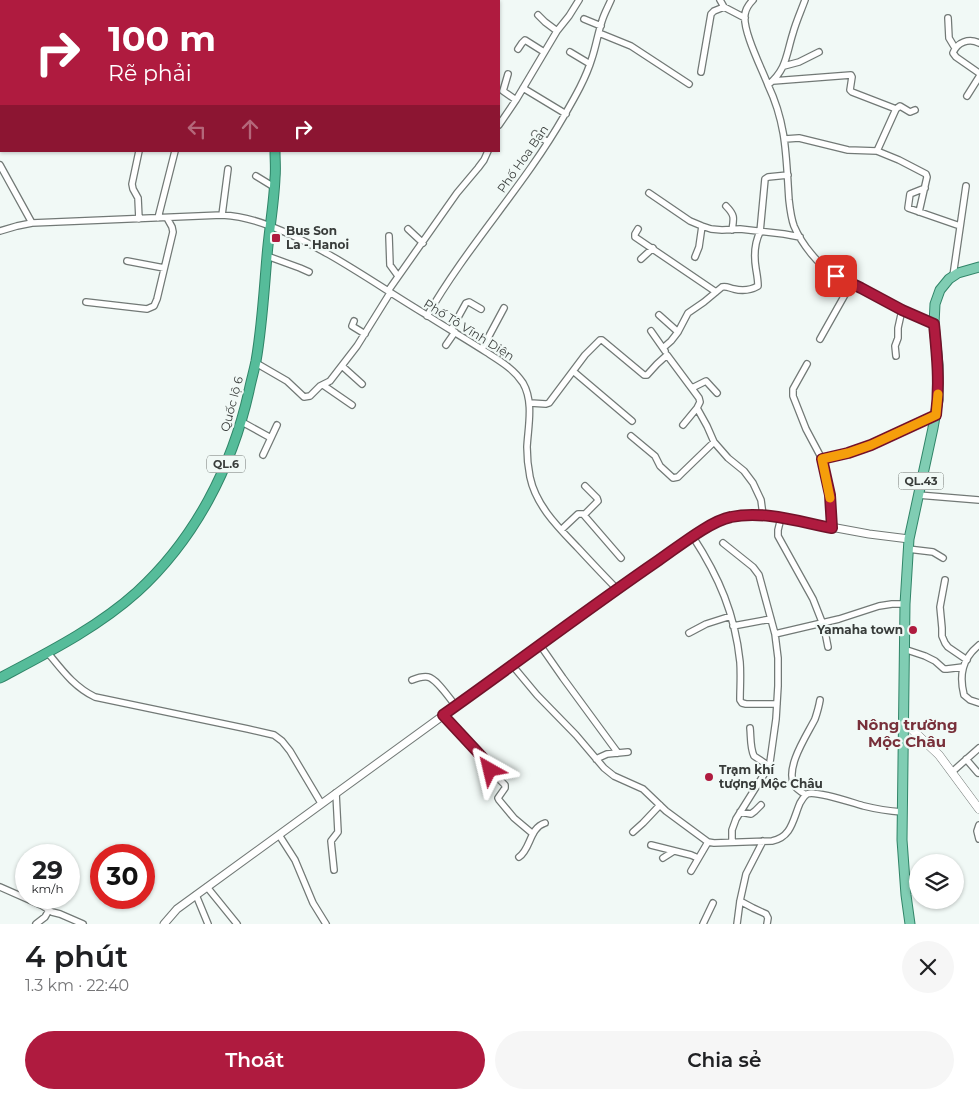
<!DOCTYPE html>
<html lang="vi">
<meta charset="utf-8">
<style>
:root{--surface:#fff;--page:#f6f6f6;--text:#202124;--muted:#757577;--accent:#af1b3f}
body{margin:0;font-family:Montserrat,sans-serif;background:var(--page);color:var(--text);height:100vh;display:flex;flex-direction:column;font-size:19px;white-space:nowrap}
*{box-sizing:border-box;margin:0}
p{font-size:16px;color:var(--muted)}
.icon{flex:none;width:28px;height:28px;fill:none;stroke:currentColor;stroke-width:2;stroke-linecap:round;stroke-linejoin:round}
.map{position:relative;height:924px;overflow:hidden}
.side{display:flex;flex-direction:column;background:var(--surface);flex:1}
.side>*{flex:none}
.top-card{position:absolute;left:0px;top:0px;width:500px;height:152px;box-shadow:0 1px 4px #0004;background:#af1b3f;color:#fff;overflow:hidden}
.controls{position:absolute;left:909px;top:854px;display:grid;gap:10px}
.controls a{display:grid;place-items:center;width:55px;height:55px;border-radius:50%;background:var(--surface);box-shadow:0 1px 4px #0004;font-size:25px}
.speed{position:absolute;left:15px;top:844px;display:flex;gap:10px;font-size:25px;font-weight:700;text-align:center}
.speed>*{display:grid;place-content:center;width:65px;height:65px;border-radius:50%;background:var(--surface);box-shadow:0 1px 4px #0004;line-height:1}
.speed small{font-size:12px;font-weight:400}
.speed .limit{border:8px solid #d22;background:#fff;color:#111}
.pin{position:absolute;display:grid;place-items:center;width:42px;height:42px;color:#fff;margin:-21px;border-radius:10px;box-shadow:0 2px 8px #0006}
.me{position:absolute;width:55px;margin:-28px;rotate:323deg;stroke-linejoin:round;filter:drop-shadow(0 0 4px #0008)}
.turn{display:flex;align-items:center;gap:18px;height:105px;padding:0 25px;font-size:22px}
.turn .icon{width:65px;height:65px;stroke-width:2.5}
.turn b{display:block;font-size:35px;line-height:42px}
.lanes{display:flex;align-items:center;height:48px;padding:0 25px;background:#0003;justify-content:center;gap:25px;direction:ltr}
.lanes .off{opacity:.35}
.round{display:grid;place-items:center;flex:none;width:52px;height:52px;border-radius:26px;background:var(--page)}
.headline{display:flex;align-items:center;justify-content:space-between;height:85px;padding:0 25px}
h1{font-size:30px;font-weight:600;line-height:38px}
.primary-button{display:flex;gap:10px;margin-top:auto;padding:10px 25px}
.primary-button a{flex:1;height:58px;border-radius:30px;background:var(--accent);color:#fff;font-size:20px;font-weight:600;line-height:58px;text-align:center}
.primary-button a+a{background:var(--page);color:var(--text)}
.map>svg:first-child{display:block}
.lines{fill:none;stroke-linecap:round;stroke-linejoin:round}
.minor-casing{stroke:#727976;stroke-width:8}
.tertiary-casing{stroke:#727976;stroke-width:9}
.secondary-casing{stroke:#727976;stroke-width:9}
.primary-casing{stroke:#308568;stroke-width:11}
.trunk-casing{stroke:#308568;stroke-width:11}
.minor{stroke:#fff;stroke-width:5.5}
.tertiary{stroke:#fff;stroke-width:7}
.secondary{stroke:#fff;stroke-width:8}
.primary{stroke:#80cdb3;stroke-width:9}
.trunk{stroke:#56bc9a;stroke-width:9}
.route-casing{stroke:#721229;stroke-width:12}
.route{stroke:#af1b3f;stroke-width:9}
.slow{stroke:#f59e0b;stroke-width:9}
.poi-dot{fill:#af1b3f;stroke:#f1f9f6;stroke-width:2}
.labels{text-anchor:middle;stroke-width:4.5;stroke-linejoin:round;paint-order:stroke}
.shield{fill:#f1f9f6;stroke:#707572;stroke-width:1}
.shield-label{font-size:11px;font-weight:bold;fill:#383c3a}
.street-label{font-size:12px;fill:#383c3a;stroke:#f1f9f6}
.poi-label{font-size:12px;font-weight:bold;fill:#383c3a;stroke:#f1f9f6;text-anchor:start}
.quarter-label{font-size:15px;font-weight:bold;fill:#78303a;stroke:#f1f9f6}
</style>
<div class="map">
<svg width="979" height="924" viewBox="0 0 979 924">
<rect width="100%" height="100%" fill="#f1f9f6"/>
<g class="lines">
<g class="minor-casing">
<path id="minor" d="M330,0L340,1
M720,0L724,7L745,18
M753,0C749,4 746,8 745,14C742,30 762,69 768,85
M805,0C801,11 796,22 793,33C786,55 787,69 768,85C787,125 786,158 789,200C790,209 791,218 794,226C802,245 818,264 835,276C845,283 858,286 869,292C891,303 912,314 934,324
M191,1V0
M538,15L545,22L557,31
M948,18L949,38L955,48
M584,19L601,26
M599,33L631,46L689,84
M979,43C969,38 957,42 953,53L956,57L979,73
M518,49L522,43L525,40L544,52
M570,52L590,64
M784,66L799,62L819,52
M701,72L711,14L714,11L724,7
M508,74L503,91L516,100
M773,81L851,75L852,77L850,90L852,92L896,109L877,151
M523,88L566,114
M967,96L979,77
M896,109L900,106L910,112L915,110
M499,125L516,100L557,31L569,16L579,0
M535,134L548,142
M785,139L799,138L848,150L877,151L899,160L926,174L927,177L919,212
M139,151L132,184L133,189L138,198L139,219
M0,165L32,223
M256,176L274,187
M925,188L910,194L908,208L960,226
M649,193L690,221L702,226L711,229L722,230L740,229L784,234L800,237
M726,206C735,215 734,218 732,230
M222,215L228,169
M158,218L175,151
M408,229L423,243
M638,229L635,234V237L716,292
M0,231L17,226L32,223L222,215C239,216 255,220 270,226C325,247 375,284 425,314C445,327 466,339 486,352C500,361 514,369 523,383C534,402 528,427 527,447C527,456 528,467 530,477C536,506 559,528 578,548C591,562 604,576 617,589
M389,236L390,265L398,276
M267,256L300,268L309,272
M695,257L699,247L702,226
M641,259L653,248
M127,261L164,268
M953,276L966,186
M388,291L457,193L478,168L484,160L488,151
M86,302L147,309L154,306L157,299L173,232L172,227L167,218
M659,315L678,332
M427,316C467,246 524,186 564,116C575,97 586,78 592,58C596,46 598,33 602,21C604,14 608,7 611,0
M354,321L352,326L365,334
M451,330L466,303L469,302L481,309
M651,331L665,351
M820,339L851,284
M446,345L455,332
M663,348L671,341L678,332L688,313L704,302L722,287C727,286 729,288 734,289C742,291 751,290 758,286C758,280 757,275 756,269C754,257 754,244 760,232L765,179L768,177L788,175
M482,349L504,308
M896,356L895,346L898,338V328L902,310
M256,363L287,381L304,397L310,396L320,386L330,381L357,346L390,293
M807,364L793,389V396L806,429L822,459L830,495L832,528
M342,366L362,384
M573,371L632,421
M323,385L352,405
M692,388L706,381L717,393
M530,403L546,404L549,403L585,355L600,340H602L644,375H647L657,364L667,355L699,398L700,402L697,408L707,426L714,442L728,458L744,471L753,483L761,500L763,515
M242,422L271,438
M683,425L697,408
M631,436L655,456L660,466L673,478L678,477L682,473L714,442
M263,455L277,425
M822,459L848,453L871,445L936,415
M918,495L979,500
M584,515L598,501L597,498L585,486
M781,518L778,530V536L813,599L824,627L828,647
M561,530L578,514H583L621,558
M693,537C719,577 735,614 740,662C741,675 740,688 740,700L742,703L746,704H777
M723,543L753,567L759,575L775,634L778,658V686L776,719L770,762L768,768L736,819L732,830V842
M908,549L933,552L943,558
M945,580L940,607L942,628V636L945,643L948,647L967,660
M733,626L771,619
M689,633L706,624L731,616
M775,634L839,619L879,606L892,604H905
M540,645L563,678L618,753
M979,645C962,659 959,675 964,695L970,700L979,703
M904,649L925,656L935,661L944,669H947L963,667
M48,653C62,670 74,687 95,697L248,729L274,735L282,741L290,751L321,803
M512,665L537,695L576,735L604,768L614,776L643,789L666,811L708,842L714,843L772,841C792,837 793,819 800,803C802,800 804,796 807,794C815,790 853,803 864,806C876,809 889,811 902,812
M412,680C417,678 422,676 428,677C437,679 449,698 456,706
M443,715L483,758L485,765L505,785V788L498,798L499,800L514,818L533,834
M750,728C751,737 750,748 754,756L769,766
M596,759L607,754L628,752
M966,759L978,773
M952,772L979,748
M806,795C801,792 796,789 794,785C785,767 807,735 815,719C817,713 819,706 820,700
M740,812L751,814L755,811L761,805
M979,825L977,831L979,839
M633,832L643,823L660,805
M279,835L295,860L313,903L326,924
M651,845L691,855L698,858
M519,857C531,849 529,828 545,823
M663,858L674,851
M334,870L331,841L338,832L336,793
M691,871L708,842
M0,887L41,905L52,912L60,914L83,924
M207,887L237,924
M196,895L208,924
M740,901L753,908L766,914L768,918L767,924
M36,924L45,917L49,910
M703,924L713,903
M737,924L740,901L746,874L763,841"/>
</g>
<g class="tertiary-casing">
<path id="tertiary" d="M164,924L177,909L617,589L693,537L720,520L739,515H766L869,534L909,539"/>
</g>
<g class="secondary-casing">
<path id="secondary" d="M903,721L939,755L979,809"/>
</g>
<g class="primary-casing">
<path id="primary" d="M910,924L906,895L902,840L905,604L909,539L933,428L938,400V365L934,324L935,304L940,290L949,279L958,273L979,267"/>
</g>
<g class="trunk-casing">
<path id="trunk" d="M381,1L383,0
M0,678C47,653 97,628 137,592C195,539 232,467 249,391C251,381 254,371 256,361C262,327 264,291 267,256C269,230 274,204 275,178C276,169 275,160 275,151"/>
</g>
<use href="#minor" class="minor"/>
<use href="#tertiary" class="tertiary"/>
<use href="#secondary" class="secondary"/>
<use href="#primary" class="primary"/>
<use href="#trunk" class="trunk"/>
</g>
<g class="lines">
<g class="route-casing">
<path id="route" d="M490,770L484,764L483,758L443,715C515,664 586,610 659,560C678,547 710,521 731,517C763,510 800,522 832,528L830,495L822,459L848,453L871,445L936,415C940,384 937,355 934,324L902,310L861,288L836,276"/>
</g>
<use href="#route" class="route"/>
<path class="slow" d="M830,498L822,459L848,453L871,445L936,415L938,394"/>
</g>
<g class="poi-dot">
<rect x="271" y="233" width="10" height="10" rx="2.5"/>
<circle cx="913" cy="630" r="5"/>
<circle cx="709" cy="777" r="5"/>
</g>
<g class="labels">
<g class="shield">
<rect x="207" y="455.5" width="38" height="17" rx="4"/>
<rect x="898.5" y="472.5" width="45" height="17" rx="4"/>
</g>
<g class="shield-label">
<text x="226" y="468">QL.6</text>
<text x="921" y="485">QL.43</text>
</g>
<g class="street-label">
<text transform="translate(523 159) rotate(-55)" y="4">Phố Hoa Ban</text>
<text transform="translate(469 330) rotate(32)" y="4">Phố Tô Vĩnh Diện</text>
<text transform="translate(232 404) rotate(-75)" y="4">Quốc lộ 6</text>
</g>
<g class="poi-label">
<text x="286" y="235">Bus Son<tspan x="286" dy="14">La - Hanoi</tspan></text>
<text x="903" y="634" text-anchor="end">Yamaha town</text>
<text x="719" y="774">Trạm khí<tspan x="719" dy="14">tượng Mộc Châu</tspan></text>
</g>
<g class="quarter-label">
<text x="907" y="730">Nông trường<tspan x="907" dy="17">Mộc Châu</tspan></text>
</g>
</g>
</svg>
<div class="controls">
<a><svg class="icon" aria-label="layers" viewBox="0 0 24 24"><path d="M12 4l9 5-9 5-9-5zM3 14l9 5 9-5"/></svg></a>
</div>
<div class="speed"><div>29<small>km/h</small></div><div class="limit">30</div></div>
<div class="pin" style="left:836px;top:276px;background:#d93025"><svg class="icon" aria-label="arrive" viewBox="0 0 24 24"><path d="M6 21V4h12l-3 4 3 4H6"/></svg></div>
<svg class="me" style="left:490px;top:770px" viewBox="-20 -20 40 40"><path d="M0-17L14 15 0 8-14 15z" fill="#af1b3f" stroke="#fff" stroke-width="4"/></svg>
<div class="top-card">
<div class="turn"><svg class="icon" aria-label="right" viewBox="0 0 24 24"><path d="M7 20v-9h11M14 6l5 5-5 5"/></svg><div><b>100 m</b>Rẽ phải</div></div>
<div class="lanes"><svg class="icon off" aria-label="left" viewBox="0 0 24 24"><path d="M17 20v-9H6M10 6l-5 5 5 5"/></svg><svg class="icon off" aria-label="ahead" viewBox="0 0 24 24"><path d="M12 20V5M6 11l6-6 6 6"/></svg><svg class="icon" aria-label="right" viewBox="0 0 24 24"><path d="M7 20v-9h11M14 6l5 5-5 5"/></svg></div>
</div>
</div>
<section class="side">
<div class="headline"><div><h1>4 phút</h1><p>1.3 km · 22:40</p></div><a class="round"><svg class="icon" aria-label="close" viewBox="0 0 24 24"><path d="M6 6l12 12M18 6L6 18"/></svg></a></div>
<div class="primary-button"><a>Thoát</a><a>Chia sẻ</a></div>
</section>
